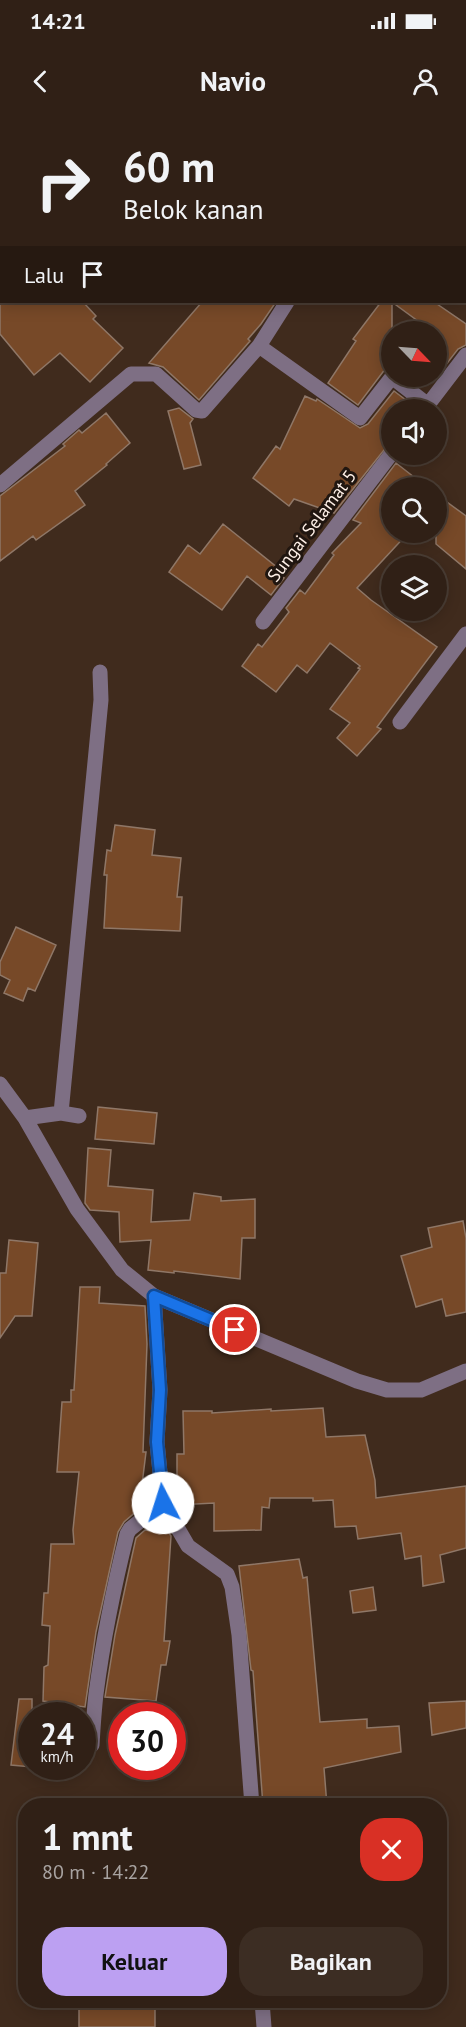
<!DOCTYPE html>
<html lang="id">
<meta charset="utf-8">
<style>
:root{--surface:#302016;--page:#3c2d23;--text:#f1f3f6;--muted:#a8a3a1;--line:#4b3e35;--accent:#bca0f2}
body{margin:0;font-family:"PT Sans",sans-serif;background:var(--page);color:var(--text);height:100vh;display:flex;flex-direction:column;font-size:22px;white-space:nowrap}
*{box-sizing:border-box;margin:0}
p{font-size:20px;color:var(--muted)}
.icon{flex:none;width:33px;height:33px;fill:none;stroke:currentColor;stroke-width:2;stroke-linecap:round;stroke-linejoin:round}
.map{position:relative;flex:1;overflow:hidden}
.sheet{position:absolute;left:18px;top:1678px;width:429px;height:210px;display:flex;flex-direction:column;background:var(--surface);border-radius:24px;box-shadow:0 3px 15px #0003,0 0 0 2px var(--line)}
.sheet>*{flex:none}
.hud{position:absolute;left:0px;top:0px;width:466px;height:183px;box-shadow:0 3px 15px #0003,0 0 0 2px var(--line);background:#302016;color:var(--text);overflow:hidden}
.needle{width:39px;rotate:115deg}
.controls{position:absolute;left:381px;top:201px;display:grid;gap:12px}
.controls a{display:grid;place-items:center;width:66px;height:66px;border-radius:50%;background:var(--surface);box-shadow:0 3px 15px #0003,0 0 0 2px var(--line);font-size:30px}
.speed{position:absolute;left:18px;top:1582px;display:flex;gap:12px;font-size:30px;font-weight:700;text-align:center}
.speed>*{display:grid;place-content:center;width:78px;height:78px;border-radius:50%;background:var(--surface);box-shadow:0 3px 15px #0003,0 0 0 2px var(--line);line-height:1}
.speed small{font-size:15px;font-weight:400}
.speed .limit{border:9px solid #d22;background:#fff;color:#111}
.pin{position:absolute;display:grid;place-items:center;width:51px;height:51px;color:#fff;margin:-26px;border:3px solid #fff;border-radius:50%;box-shadow:0 2px 6px #0007}
.me{position:absolute;width:66px;margin:-33px;rotate:355deg;stroke-linejoin:round;filter:drop-shadow(0 0 4px #0008)}
.turn{display:flex;align-items:center;gap:21px;height:126px;padding:0 24px;font-size:27px}
.turn .icon{width:78px;height:78px;stroke-width:2.5}
.turn b{display:block;font-size:42px;line-height:51px}
.then{display:flex;align-items:center;height:57px;padding:0 24px;background:#0003;gap:12px;font-size:22px}
.round{display:grid;place-items:center;flex:none;width:63px;height:63px;border-radius:24px;background:var(--page)}
.head{display:flex;align-items:center;justify-content:space-between;height:102px;padding:0 24px}
h1{font-size:36px;font-weight:800;line-height:45px}
.action{display:flex;gap:12px;margin-top:auto;padding:12px 24px}
.action a{flex:1;height:69px;border-radius:24px;background:var(--accent);color:#111;font-size:24px;font-weight:800;line-height:69px;text-align:center}
.action a+a{background:var(--page);color:var(--text)}
.status{display:flex;justify-content:space-between;align-items:center;height:42px;padding:0 30px;background:var(--surface);direction:ltr}
.status svg{height:16px;fill:currentColor}
header{display:flex;justify-content:space-between;align-items:center;height:78px;padding:0 24px;background:var(--surface);font-size:27px;font-weight:800}
.map>svg:first-child{display:block}
.building{fill:#774928;stroke:#8f7767;stroke-width:1.5}
.lines{fill:none;stroke-linecap:round;stroke-linejoin:round}
.minor{stroke:#7e6f84;stroke-width:15}
.route-casing{stroke:#114b97;stroke-width:15}
.route{stroke:#1a73e8;stroke-width:10}
.labels{text-anchor:middle;stroke-width:6;stroke-linejoin:round;paint-order:stroke}
.street-label{font-size:18px;fill:#fef0e7;stroke:#201610}
</style>
<div class="status"><b>14:21</b><svg viewBox="0 0 49 12"><path d="M0 12V9h3v3zM5 12V6h3v6zM10 12V3h3v9zM15 12V0h3v12zM26 1h20v11H26zM47 4h2v5h-2z"/></svg></div>
<header><svg class="icon" aria-label="back" viewBox="0 0 24 24"><path d="M15 5l-7 7 7 7"/></svg>Navio<svg class="icon" aria-label="person" viewBox="0 0 24 24"><circle cx="12" cy="8" r="4"/><path d="M4 21q1-7 8-7t8 7"/></svg></header>
<div class="map">
<svg width="466" height="1907" viewBox="0 0 466 1907">
<rect width="100%" height="100%" fill="#402b1d"/>
<path class="building" d="M0,182H83L96,196L93,199L123,228L90,262L60,233L34,255L0,214Z
M202,182H276L261,204L248,219L250,221L199,280L163,247L149,243Z
M381,182H392V240L358,285L328,263L356,221L353,219Z
M392,182H434L466,204V225L458,229L441,251L436,248V212H433Z
M394,271L415,287L414,290H392V320L334,393L294,379L289,386L253,358L276,326L280,329L305,276L316,281L317,279L360,308L368,304Z
M179,288L193,299L190,303L201,345L184,349L168,291Z
M106,293L130,323L106,344L107,345L75,371L85,385L36,420L33,416L0,441V376L65,326L63,324L79,310L82,313Z
M396,343L428,368H392V412H409L357,468L371,480L437,527L377,607L381,609L357,636L337,618L350,603L330,589L360,549L358,548L360,546L330,523L307,553L297,545L276,572L242,546L258,524L262,527L289,492L286,488L300,470L305,474L334,435L332,433L361,403L353,400Z
M436,374L466,396V449L436,424Z
M223,404L278,448L275,451L284,458L271,475L247,456L222,490L169,452L188,425L200,434Z
M115,705L155,710L152,735L181,738L177,777H182L180,811L104,808L107,755H104L107,730L111,731Z
M16,807L56,825L35,871L28,868L23,881L4,873L10,860L0,855V842Z
M98,987L157,993L154,1024L95,1019Z
M88,1028L111,1030L108,1066L153,1070L151,1102L190,1100L194,1073L221,1077V1081L255,1079V1118H242L240,1159L174,1151V1153L148,1150L151,1120L120,1122L119,1092L90,1090L85,1083Z
M463,1101L466,1118V1192L446,1196L442,1179L416,1187L401,1136L432,1127L428,1108Z
M9,1120L38,1123L32,1196H15L0,1218V1153H6Z
M80,1167H100L99,1183L145,1186L147,1224L143,1332H146L139,1389L124,1402L118,1412L96,1512L85,1587L43,1581L44,1547L48,1545L50,1506L42,1505L44,1473H48L51,1424H74L73,1410L79,1352H57L62,1282H71V1270H74Z
M323,1288L326,1317L365,1315L375,1360L376,1378L466,1366V1428L440,1435L444,1462L423,1466L421,1436L405,1439L401,1413L358,1419L356,1406L335,1407L333,1380L313,1381V1378H270L269,1388L262,1387L261,1410L214,1411V1383L177,1385V1334H184L183,1291H212V1293L271,1289V1291Z
M145,1410L169,1413L171,1416L164,1521H170L166,1545H161L156,1581L105,1577L115,1515L132,1436L136,1418Z
M299,1439L303,1458L307,1457L320,1602L367,1599V1608L399,1606L401,1632L324,1648L327,1686H263L253,1551L251,1550L239,1446Z
M373,1467L376,1490L353,1493L350,1471Z
M19,1579H32V1647L11,1645Z
M466,1581V1608L432,1615L429,1583Z
M79,1881H155V1907H79Z"/>
<g class="lines">
<path class="minor" d="M429,2L431,0
M0,149L2,148
M259,226L360,298L392,257L428,285
M424,290L466,235
M0,365L131,254H156L196,290L202,291L259,226L287,182
M263,502L392,333
M400,602L466,514
M0,964L25,998L77,1089L122,1150L154,1176L357,1261L387,1270H421L466,1251
M61,993L101,580L100,552
M25,998L61,993L79,996
M154,1176L160,1270L157,1322L163,1383L188,1426L227,1454L232,1467L239,1515L252,1686
M92,1625C93,1608 94,1591 96,1574C103,1520 114,1466 127,1414L130,1409L163,1383
M262,1881L264,1907"/>
</g>
<g class="lines">
<g class="route-casing">
<path id="route" d="M163,1383L157,1322L160,1270L154,1176L235,1210"/>
</g>
<use href="#route" class="route"/>
</g>
<g class="labels">
<g class="street-label">
<text transform="translate(312 406) rotate(-53)" y="6">Sungai Selamat 5</text>
</g>
</g>
</svg>
<div class="controls">
<a><svg class="needle" viewBox="-14 -14 28 28"><path d="M0-13l5 13h-10z" fill="#e53935"/><path d="M0 13l5-13h-10z" fill="#a8a3a1"/></svg></a>
<a><svg class="icon" aria-label="sound" viewBox="0 0 24 24"><path d="M4 9h4l5-4v14l-5-4H4zM17 9q2 3 0 6"/></svg></a>
<a><svg class="icon" aria-label="search" viewBox="0 0 24 24"><circle cx="10" cy="10" r="6"/><path d="M15 15l6 6"/></svg></a>
<a><svg class="icon" aria-label="layers" viewBox="0 0 24 24"><path d="M12 4l9 5-9 5-9-5zM3 14l9 5 9-5"/></svg></a>
</div>
<div class="speed"><div>24<small>km/h</small></div><div class="limit">30</div></div>
<div class="pin" style="left:235px;top:1210px;background:#d93025"><svg class="icon" aria-label="arrive" viewBox="0 0 24 24"><path d="M6 21V4h12l-3 4 3 4H6"/></svg></div>
<svg class="me" style="left:163px;top:1383px" viewBox="-20 -20 40 40"><circle r="19" fill="#fff"/><path d="M0-13L10 11 0 6-10 11z" fill="#1a73e8"/></svg>
<div class="hud">
<div class="turn"><svg class="icon" aria-label="right" viewBox="0 0 24 24"><path d="M7 20v-9h11M14 6l5 5-5 5"/></svg><div><b>60 m</b>Belok kanan</div></div>
<div class="then">Lalu<svg class="icon" aria-label="arrive" viewBox="0 0 24 24"><path d="M6 21V4h12l-3 4 3 4H6"/></svg></div>
</div>
<section class="sheet">
<div class="head"><div><h1>1 mnt</h1><p>80 m · 14:22</p></div><a class="round" style="background:#d93025;color:#fff"><svg class="icon" aria-label="close" viewBox="0 0 24 24"><path d="M6 6l12 12M18 6L6 18"/></svg></a></div>
<div class="action"><a>Keluar</a><a>Bagikan</a></div>
</section>
</div>
